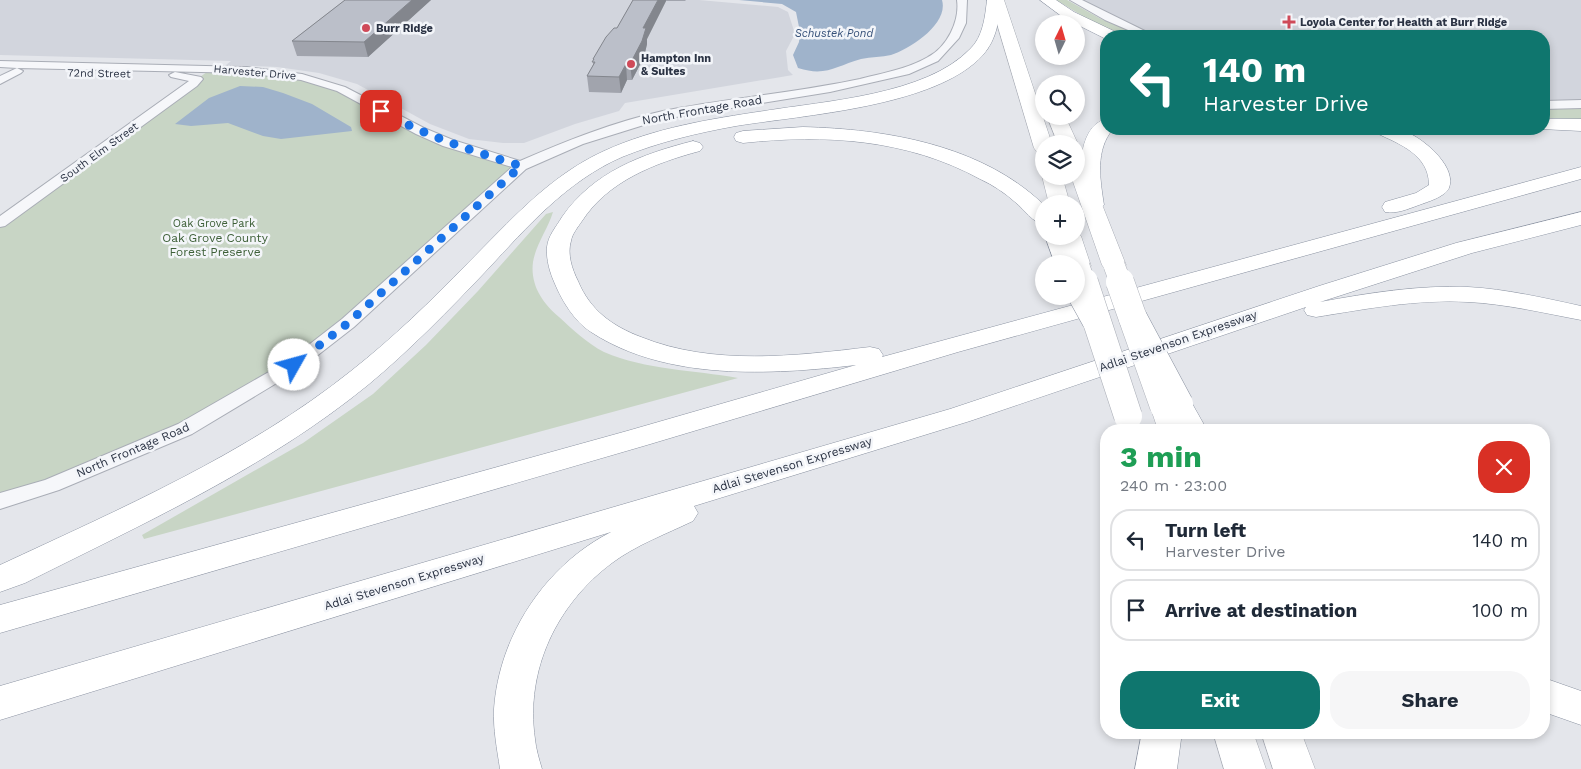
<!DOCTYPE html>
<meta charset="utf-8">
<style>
:root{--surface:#fff;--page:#f6f6f7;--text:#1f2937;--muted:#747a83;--line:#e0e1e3;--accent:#0f766e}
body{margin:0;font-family:"Work Sans",sans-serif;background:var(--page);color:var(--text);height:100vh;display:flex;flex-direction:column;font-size:19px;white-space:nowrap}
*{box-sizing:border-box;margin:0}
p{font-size:16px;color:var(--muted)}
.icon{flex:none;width:28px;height:28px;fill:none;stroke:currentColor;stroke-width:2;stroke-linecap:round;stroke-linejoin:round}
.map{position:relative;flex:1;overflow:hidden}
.drawer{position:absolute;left:1100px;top:424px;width:450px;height:315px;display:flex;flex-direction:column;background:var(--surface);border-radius:20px;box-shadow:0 2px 8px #0003}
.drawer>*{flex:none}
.hud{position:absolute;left:1100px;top:30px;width:450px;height:105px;border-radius:20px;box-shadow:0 2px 8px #0003;background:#0f766e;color:#fff;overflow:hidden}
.needle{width:32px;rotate:5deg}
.buttons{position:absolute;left:1035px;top:15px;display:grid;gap:10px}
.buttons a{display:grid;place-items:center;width:50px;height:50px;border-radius:50%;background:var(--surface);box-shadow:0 2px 8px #0003;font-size:25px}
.pin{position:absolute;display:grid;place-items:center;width:42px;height:42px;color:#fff;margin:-21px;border-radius:10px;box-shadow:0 2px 8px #0006}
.me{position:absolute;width:55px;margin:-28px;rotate:52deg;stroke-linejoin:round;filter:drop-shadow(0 0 4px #0008)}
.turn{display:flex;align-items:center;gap:18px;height:105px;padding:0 20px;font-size:22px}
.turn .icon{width:65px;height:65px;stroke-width:2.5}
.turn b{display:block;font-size:35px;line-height:42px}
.round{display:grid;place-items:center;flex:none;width:52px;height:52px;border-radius:20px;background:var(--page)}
.head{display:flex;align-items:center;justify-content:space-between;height:85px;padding:0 20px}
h1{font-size:30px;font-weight:700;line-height:38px;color:#1e9e55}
.primary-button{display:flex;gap:10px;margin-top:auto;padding:10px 20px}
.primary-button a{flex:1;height:58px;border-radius:20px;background:var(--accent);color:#fff;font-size:20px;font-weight:700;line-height:58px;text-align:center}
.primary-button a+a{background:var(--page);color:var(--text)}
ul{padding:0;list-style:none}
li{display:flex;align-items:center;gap:15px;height:62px;margin:0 10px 8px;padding:0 10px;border:2px solid var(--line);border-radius:20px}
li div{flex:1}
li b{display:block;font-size:19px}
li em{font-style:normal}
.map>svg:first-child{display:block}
.built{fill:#d2d5dd}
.green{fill:#c8d5c5}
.water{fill:#9fb3cb}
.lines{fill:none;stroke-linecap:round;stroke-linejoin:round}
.street-casing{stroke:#a9adb6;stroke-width:2}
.secondary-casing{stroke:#a9adb6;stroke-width:1}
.highway-casing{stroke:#8b93a2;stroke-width:1}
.street{fill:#f6f7fa;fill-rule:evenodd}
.secondary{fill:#fff;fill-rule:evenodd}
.highway{fill:#fff;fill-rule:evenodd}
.secondary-bridge-far1-casing{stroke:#a9adb6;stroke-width:22;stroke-linecap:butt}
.secondary-bridge-casing{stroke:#a9adb6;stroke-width:29;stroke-linecap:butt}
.highway-bridge-casing{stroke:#8b93a2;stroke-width:29;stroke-linecap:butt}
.secondary-bridge-far1{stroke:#fff;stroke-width:21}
.secondary-bridge{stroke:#fff;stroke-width:28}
.highway-bridge{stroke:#fff;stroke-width:28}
.wall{fill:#a1a4ad}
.shaded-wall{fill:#83868d}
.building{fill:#bbbfc9;stroke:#83868d}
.route{stroke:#1a73e8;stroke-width:9;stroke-dasharray:0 16.2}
.poi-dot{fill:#cf4a59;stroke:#f3f5f9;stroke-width:2}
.labels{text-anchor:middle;stroke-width:5;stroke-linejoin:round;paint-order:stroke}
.far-poi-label{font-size:11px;font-weight:bold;fill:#2b3344;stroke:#f3f5f9;text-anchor:start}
.far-water-label{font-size:11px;font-style:italic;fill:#355078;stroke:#f3f5f9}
.far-street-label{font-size:11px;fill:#2b3344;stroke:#f3f5f9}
.far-park-label{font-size:11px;fill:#3e6038;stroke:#f3f5f9}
.street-label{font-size:12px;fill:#2b3344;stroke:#f3f5f9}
.park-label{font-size:12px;fill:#3e6038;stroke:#f3f5f9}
</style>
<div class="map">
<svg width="1581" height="769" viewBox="0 0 1581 769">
<rect width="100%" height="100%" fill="#e4e6eb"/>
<path class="built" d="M0,0H699L778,7L788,12L795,34L786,51L788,70L793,75L625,103L619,111L575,124L524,143H503L469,139L430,124L357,84L319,73L277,67L226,65L231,61L0,55Z
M1080,0H1581V101L1544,102V36H1157L1136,28Z"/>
<path class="green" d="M1056,0H1067L1101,19L1142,36C1111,36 1082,15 1056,0Z
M211,69L316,80L397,120L521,166L348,323L185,429L0,501V223Z
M1544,108H1581V119L1544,118Z
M553,212C548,229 536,244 533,262C530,284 542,303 559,317C572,329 588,344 604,352C646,370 694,370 738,378L144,539L142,535L303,443L373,394L426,345L478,291L546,214Z"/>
<path class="water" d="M739,0H942C949,24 910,49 891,55C882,57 871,57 861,59C836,66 826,77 798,68L793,55L799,42L800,32L796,12L782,4Z
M240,86L263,87L283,93L312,104L351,127L352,131L281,139L263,136L228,123L191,126L175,124L209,98Z"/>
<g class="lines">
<g class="street-casing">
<path id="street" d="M957,0H967L966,23L959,38L938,61L909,74L830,92L663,119L583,144L526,169L354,327L300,369L192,434L59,490L0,509V493L45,480L178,424L288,361L342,319L512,167L443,146L416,134L337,91L301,80L247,73L17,68L23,71L21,73L0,84V76L17,68L0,67V61L247,67L302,74L345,87L424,128L453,140L520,161C566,141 613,122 663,111C728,98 795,93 860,79C883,73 907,69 928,57C947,47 960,21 957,0Z
M1070,0H1082L1155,36H1142L1105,20Z
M175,72L201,77L203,79L197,86L5,226L0,227V216L189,81L171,77L169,75Z
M1581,100V108L1544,109V101Z"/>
</g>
<g class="secondary-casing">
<path id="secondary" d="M990,0H1004L1052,144H1044V154L1037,152L1034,148Z
M1047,116H1065L1078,144L1076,146V144H1058Z
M1076,158L1083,160L1086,164L1126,265L1122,270L1114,272L1106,270L1102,265L1071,176H1076Z
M1044,173V176H1062L1070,204H1049L1042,176Z
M1076,231L1081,236L1091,266L1087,271L1076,272V264H1067L1059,236H1076Z
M1164,397L1174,400L1188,430H1158L1150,406L1154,400Z
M1213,732H1253L1266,769H1224Z
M1261,732H1301L1315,769H1273Z"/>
</g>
<g class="highway-casing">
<path id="highway" d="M987,0H1001C999,20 997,39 983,55C936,107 803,115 736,126C697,133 659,142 622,157C567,181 527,227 487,270C449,310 410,350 368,385C265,469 142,524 25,583L0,592V565C120,509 247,454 351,371C393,338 431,301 468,263C510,221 549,176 604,151C654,128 710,119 764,111C825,101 926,95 970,49C983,37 985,17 987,0Z
M1040,0H1056L1074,12L1118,33L1121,36H1106V39L1064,18Z
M1106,119V129H1113C1095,150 1100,179 1104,205L1100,209L1093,211L1086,209L1082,205C1080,182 1075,127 1106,119Z
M1544,119H1581V131L1541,129H1544Z
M803,127C886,129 982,145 1044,205V225C1032,222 1025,210 1015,202C1005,193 993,185 980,179C907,139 825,134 743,143L736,141L734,137L736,133L743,131Z
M1374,129C1381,129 1390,128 1397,129C1417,132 1458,165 1449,188C1445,197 1427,202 1419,205C1408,209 1397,214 1385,212L1382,207L1385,202L1416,193L1429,185C1429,155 1400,144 1376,133Z
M693,141L700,143L703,147L700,151C655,163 608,181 582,221C578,227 572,234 571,241C567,254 572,269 578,281C590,310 612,326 641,337C713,366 795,356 870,347L879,349L883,355L882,357L1581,167V179L958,352L647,445L0,633V605L627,431L856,365C771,375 666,381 591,332C575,322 562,301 555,284C550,273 546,260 547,247C548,236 556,227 562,217C593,172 642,154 693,141Z
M1581,212V225L1472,253L1320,302C1369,293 1418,285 1468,287C1506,289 1544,298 1581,306V320C1544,313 1506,304 1468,302C1417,299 1366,309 1316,317L1307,315L1304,310L1306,307L970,421L694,506L698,513L693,521C666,534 636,545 612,563C557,604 525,670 535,739C536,749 539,759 542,769H500C497,749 493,729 494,709C499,635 546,565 611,532L0,720V686L950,409L1319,286L1456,243Z
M1045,236H1067L1079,264L1076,267V264H1055Z
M1179,395L1189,398L1207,430H1177L1165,404L1169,398Z
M1544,678L1581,691V725L1544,712Z
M1142,732H1182L1177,769H1135Z"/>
</g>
<use href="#street" class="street"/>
<use href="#secondary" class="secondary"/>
<use href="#highway" class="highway"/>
<g class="secondary-bridge-far1-casing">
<path id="secondary-bridge-far1" d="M1114,265L1121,284
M1079,266L1085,284"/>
</g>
<g class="secondary-bridge-casing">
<path id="secondary-bridge" d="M1084,282L1128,416
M1120,282L1164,406"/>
</g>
<g class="highway-bridge-casing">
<path id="highway-bridge" d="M1076,284L1096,320
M1133,318L1179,404"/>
</g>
<use href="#secondary-bridge-far1" class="secondary-bridge-far1"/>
<use href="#secondary-bridge" class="secondary-bridge"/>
<use href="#highway-bridge" class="highway-bridge"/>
</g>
<path class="wall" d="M345,0H431L368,57L297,56L292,41Z
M633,0H686L685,1H666L647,39V44L644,57L632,80H627L621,93L589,92L587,76L593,65V59L617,28Z"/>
<path class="shaded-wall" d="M412,0H431L368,57L364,42Z
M658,0H666V1L647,39V44L644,57L632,80L630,64L643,28Z
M626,64L627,80L621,93L619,77Z"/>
<path class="building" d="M345,0H412L364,42L292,41Z
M633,0H658L643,28H646L642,41L630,64H626L619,77L587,76L595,62H592L594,59H593L606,37L614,28H617Z"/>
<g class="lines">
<path class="route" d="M294,365L348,323L521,166C472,151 426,136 381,111"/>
</g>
<g class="poi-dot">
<path d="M1286.5 14.5h5v5h5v5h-5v5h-5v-5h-5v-5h5z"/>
<circle cx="366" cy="28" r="5"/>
<circle cx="631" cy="64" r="5"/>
</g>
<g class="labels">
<g class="far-poi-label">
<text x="1300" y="26">Loyola Center for Health at Burr Ridge</text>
<text x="376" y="32">Burr Ridge</text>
<text x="641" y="62">Hampton Inn<tspan x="641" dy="13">&amp; Suites</tspan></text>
</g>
<g class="far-water-label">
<text x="834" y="37">Schustek Pond</text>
</g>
<g class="far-street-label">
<text transform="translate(255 72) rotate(5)" y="4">Harvester Drive</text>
<text transform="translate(99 73) rotate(1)" y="4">72nd Street</text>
<text transform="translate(99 152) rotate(-36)" y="4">South Elm Street</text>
</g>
<g class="far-park-label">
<text x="214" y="227">Oak Grove Park</text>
</g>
<g class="street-label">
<text transform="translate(702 110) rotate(-10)" y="4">North Frontage Road</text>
<text transform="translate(1178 341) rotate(-19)" y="4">Adlai Stevenson Expressway</text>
<text transform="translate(133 450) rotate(-23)" y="4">North Frontage Road</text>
<text transform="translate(792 465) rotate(-17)" y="4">Adlai Stevenson Expressway</text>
<text transform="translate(404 582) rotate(-17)" y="4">Adlai Stevenson Expressway</text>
</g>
<g class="park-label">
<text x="215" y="242">Oak Grove County<tspan x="215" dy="14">Forest Preserve</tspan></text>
</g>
</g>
</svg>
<div class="buttons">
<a><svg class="needle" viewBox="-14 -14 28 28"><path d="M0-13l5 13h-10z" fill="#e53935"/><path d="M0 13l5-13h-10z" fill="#747a83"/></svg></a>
<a><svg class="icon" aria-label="search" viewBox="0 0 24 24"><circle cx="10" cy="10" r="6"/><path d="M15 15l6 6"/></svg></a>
<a><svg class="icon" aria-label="layers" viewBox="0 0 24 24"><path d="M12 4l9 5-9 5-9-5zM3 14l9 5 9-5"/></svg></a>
<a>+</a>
<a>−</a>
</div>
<div class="pin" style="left:381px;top:111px;background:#d93025"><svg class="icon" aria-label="arrive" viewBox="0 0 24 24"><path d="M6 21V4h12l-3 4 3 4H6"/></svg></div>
<svg class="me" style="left:294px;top:365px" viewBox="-20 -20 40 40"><circle r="19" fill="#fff"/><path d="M0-13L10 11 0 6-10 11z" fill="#1a73e8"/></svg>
<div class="hud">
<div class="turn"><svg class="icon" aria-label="left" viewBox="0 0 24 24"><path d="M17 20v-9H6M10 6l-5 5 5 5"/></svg><div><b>140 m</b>Harvester Drive</div></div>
</div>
<section class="drawer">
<div class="head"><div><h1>3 min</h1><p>240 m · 23:00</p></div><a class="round" style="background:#d93025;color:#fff"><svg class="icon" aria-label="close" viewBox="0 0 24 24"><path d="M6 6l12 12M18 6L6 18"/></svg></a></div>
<ul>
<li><svg class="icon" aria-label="left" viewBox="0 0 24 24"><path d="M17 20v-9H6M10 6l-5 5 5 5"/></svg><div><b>Turn left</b><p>Harvester Drive</p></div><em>140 m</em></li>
<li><svg class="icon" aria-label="arrive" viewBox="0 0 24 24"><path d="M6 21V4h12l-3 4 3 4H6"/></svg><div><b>Arrive at destination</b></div><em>100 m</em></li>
</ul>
<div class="primary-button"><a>Exit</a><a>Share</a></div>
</section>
</div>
